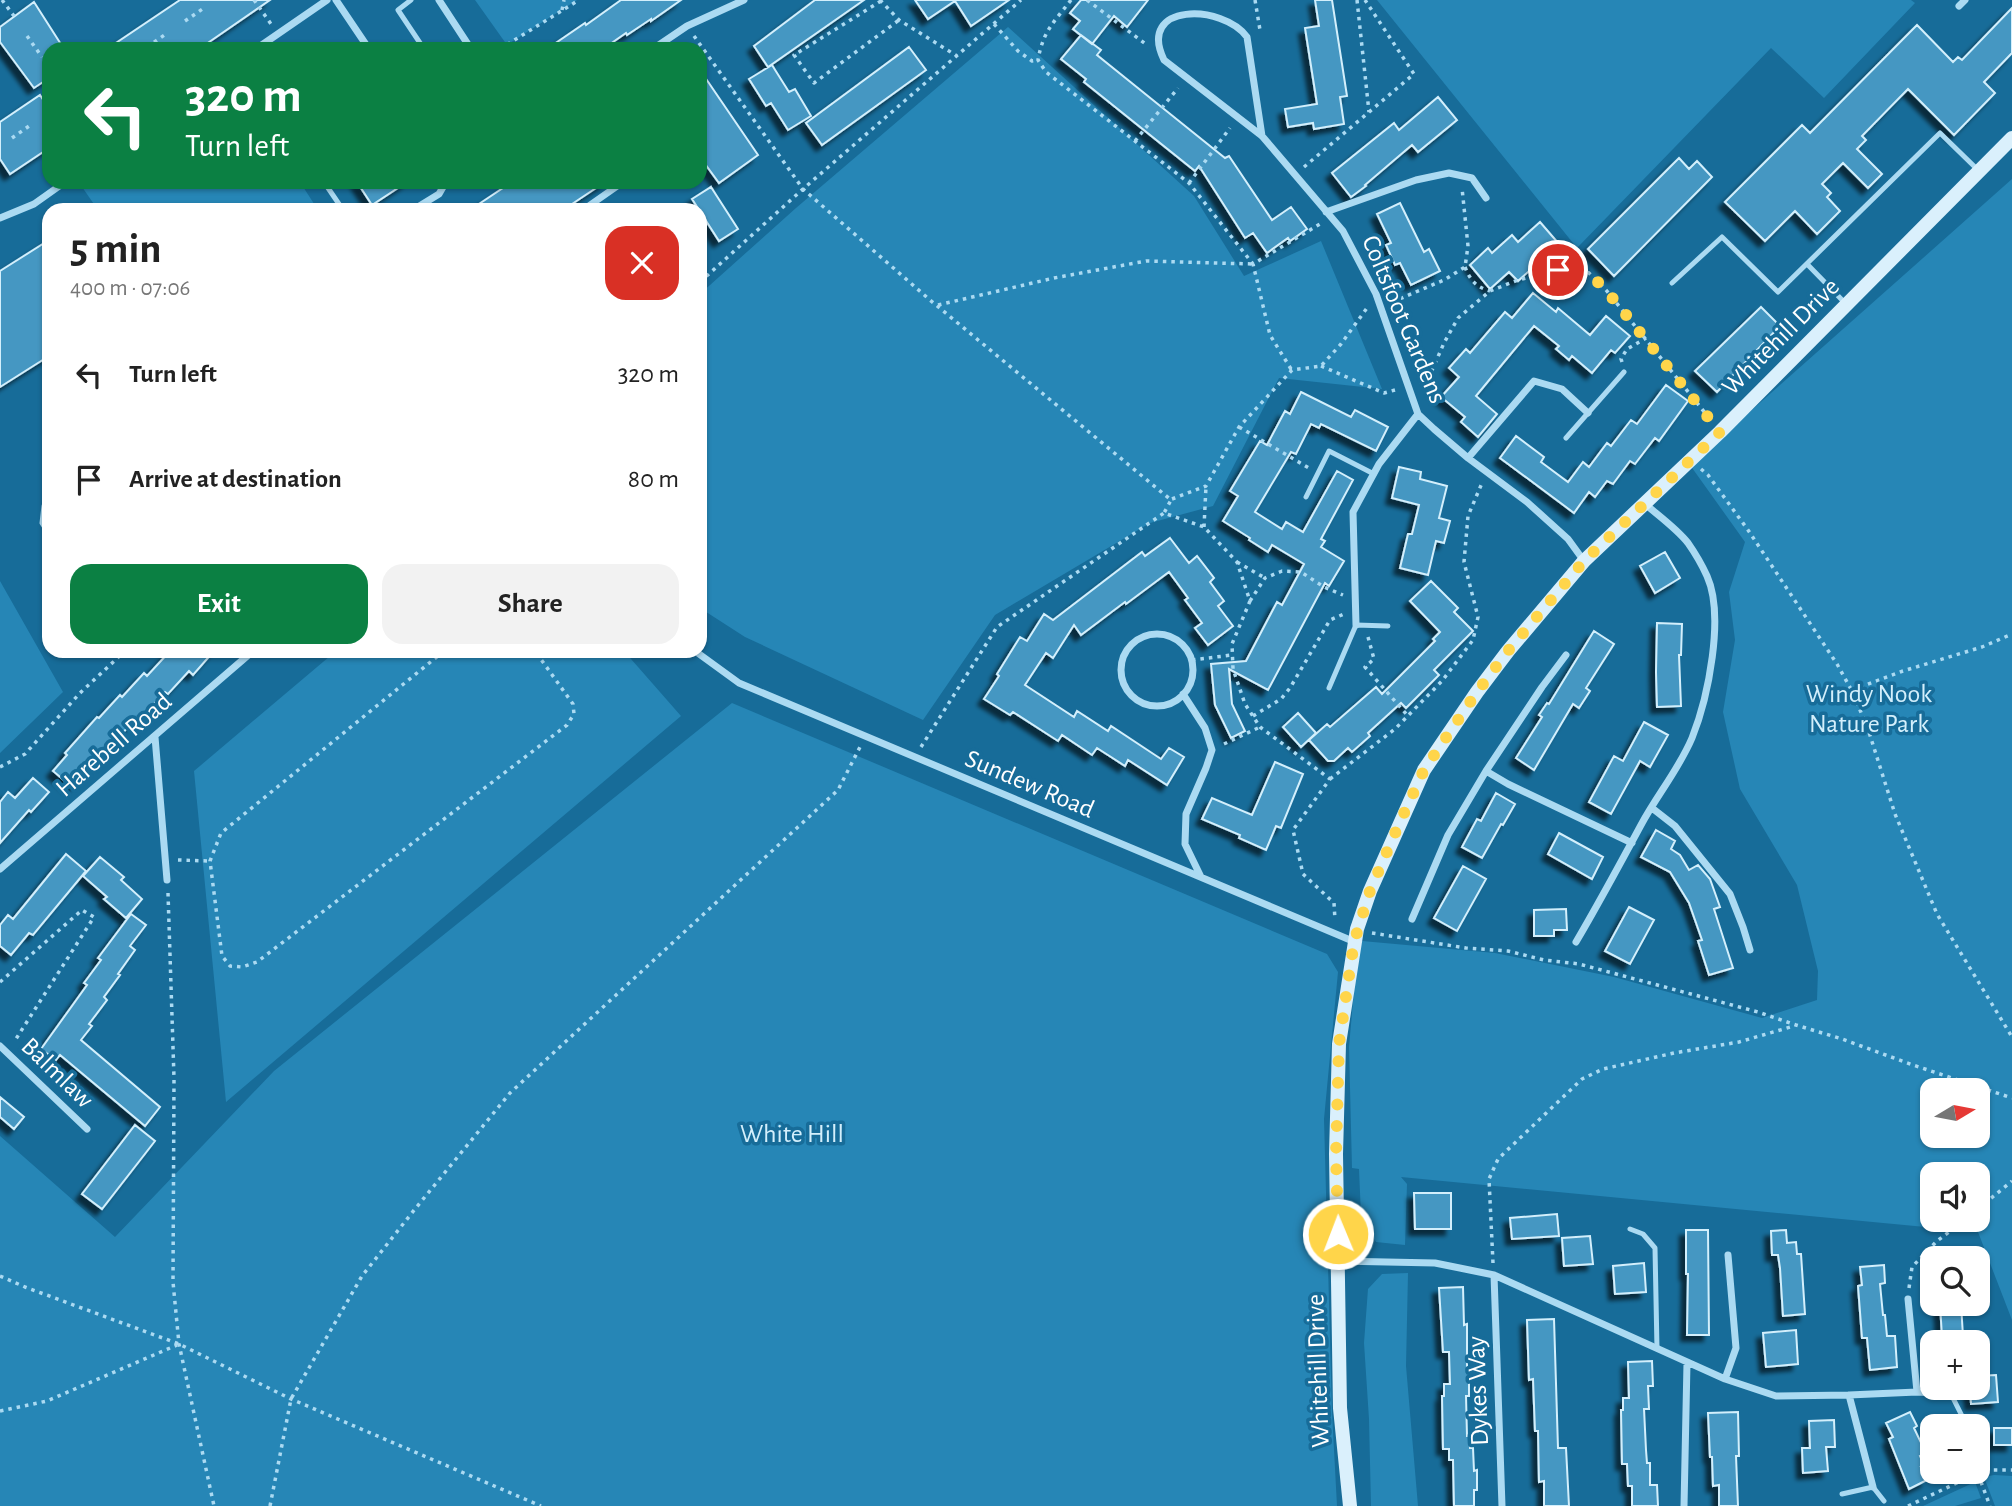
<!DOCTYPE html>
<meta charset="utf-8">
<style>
:root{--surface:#fff;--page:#f2f2f2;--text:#222;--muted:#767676;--accent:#0b8043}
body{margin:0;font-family:"Alegreya Sans",sans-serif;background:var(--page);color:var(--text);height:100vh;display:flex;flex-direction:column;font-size:26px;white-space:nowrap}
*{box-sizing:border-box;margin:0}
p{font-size:23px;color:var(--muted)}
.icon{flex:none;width:38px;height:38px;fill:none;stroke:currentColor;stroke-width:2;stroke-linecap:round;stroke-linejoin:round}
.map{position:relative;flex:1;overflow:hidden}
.side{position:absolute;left:42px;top:203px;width:665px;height:455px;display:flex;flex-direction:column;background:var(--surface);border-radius:21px;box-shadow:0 2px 5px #0004}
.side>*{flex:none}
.banner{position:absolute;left:42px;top:42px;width:665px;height:147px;border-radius:21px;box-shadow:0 2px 5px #0004;background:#0b8043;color:#fff;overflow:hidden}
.needle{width:46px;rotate:80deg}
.fabs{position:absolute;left:1920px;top:1078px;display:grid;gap:14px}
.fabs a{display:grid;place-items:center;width:70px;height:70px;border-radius:14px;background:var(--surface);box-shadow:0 2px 5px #0004;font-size:35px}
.pin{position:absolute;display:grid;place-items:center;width:60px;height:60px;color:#fff;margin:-30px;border:4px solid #fff;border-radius:50%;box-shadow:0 2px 7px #0007}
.me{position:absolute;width:77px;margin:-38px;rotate:359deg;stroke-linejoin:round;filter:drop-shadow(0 0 5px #0008)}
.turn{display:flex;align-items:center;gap:24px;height:147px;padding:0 28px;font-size:32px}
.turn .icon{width:91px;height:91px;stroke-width:2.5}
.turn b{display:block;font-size:49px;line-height:60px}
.round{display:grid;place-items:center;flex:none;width:74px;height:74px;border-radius:21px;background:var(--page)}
.head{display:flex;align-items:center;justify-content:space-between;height:119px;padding:0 28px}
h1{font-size:42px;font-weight:600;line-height:52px}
.primary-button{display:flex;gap:14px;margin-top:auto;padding:14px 28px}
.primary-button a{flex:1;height:80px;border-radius:21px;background:var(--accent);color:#fff;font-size:28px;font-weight:600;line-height:80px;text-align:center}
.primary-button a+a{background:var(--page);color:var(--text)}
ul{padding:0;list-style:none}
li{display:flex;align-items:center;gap:21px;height:105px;padding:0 28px}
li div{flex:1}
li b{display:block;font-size:26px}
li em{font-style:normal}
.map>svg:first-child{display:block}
.green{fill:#2686b6;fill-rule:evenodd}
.building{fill:#4497c2;stroke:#d3effc;stroke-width:2;filter:url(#shadow)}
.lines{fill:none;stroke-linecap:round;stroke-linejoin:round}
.path{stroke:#abdaf2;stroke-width:3.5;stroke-dasharray:3.5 5;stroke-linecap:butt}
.lane{stroke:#abdaf2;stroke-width:5}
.street{stroke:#abdaf2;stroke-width:7}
.secondary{stroke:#daf0fc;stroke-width:14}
.route{stroke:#ffd54a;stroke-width:12;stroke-dasharray:0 21.6}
.labels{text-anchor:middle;stroke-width:7;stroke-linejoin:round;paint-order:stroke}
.street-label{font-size:26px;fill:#fff;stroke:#176c99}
.park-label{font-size:26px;fill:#d3effc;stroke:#176c99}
</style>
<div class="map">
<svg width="2012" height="1506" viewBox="0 0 2012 1506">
<defs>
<filter id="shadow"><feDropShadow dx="-6" dy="6" stdDeviation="2" flood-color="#0009"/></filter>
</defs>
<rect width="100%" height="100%" fill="#176c99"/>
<path class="green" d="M475,0H577L507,45Z
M1377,0H1911L1915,3L1824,98L1771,48L1577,248Z
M1008,27L1194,196L1244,276L1321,241L1382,389L1279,378L1213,506L1150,523L995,615L923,720L745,637L700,608V294L796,208Z
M2012,179V1320L1978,1232L1401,1177L1407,1184L1405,1245L1376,1242L1361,1216L1359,1169L1352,1168L1349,1047L1357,956L1362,941L1495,953L1614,977L1762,1018L1817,1000L1818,971L1797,885L1740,789L1723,712L1735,640L1729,592L1745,542L1690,465ZM1932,1090H1978V1136H1932ZM1932,1174H1978V1220H1932Z
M83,182H300L318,210H98L80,184Z
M0,581L63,692L0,753Z
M336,651H624L681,716L226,1102L194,771Z
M732,703L1327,954L1338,972L1324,1119L1332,1412L1337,1506H0V1136L115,1237L274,1071Z
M1408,1273L1406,1366L1418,1506H1371L1369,1419L1364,1343L1368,1289L1382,1274Z
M1994,1475L2012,1476V1506H1995L1984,1477Z
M1975,1482L1981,1498L1955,1506H1923Z"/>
<path class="building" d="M180,0H270L199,49H107Z
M621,0H681L651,21V19L627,35L626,33L603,49H547L585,23L586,25Z
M815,0H864L768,67L754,46Z
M915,0H1009L971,26L955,1L928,19Z
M1081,0H1148L1127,27L1114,16L1092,44L1073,29L1080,21L1070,13Z
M1315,0H1332L1347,96L1340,97L1344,124L1314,129L1313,123L1288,127L1285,109L1317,104L1305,28L1319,26Z
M34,2L64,49H49V78L34,88L0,42V27Z
M2012,8V53L1984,82L1995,93L1954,135L1908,89L1862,136L1866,140L1857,149L1882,174L1868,188L1843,163L1822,184L1831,193L1827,197L1840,211L1817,234L1795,211L1765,241L1725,202L1802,125L1810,133L1917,25L1953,62L1958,57L1962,60Z
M1081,35L1101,50L1097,55L1159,105L1225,158L1229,156L1272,220L1291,207L1307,229L1290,241L1288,238L1267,253L1253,233L1245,238L1199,166L1195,171L1084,82L1086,79L1061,59Z
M909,47L926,70L822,145L806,123Z
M772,65L789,92L795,89L811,116L788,130L771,103L766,106L749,79Z
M700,70L758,155L719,183L700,157Z
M40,95L49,109V148L10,174L0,159V122Z
M1438,97L1457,120L1418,152L1412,145L1365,185L1366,186L1351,197L1332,173L1394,123L1399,130Z
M1679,158L1689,169L1697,161L1712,177L1614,276L1588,249Z
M357,182H407L372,205Z
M512,182H605L563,210H470Z
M711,187L738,229L719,241L692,199Z
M1400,203L1424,252L1429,249L1440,271L1411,285L1400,263L1395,265L1386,245L1391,243L1377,214Z
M1540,222L1559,244L1518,281L1509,272L1490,289L1470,265L1488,248L1492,253L1512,235L1518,242Z
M49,240V356L0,387V271Z
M1533,293L1556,312L1558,308L1590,335L1606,316L1630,336L1615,353L1611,350L1592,373L1572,356L1569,360L1556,349L1559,346L1534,326L1476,396L1497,414L1478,437L1461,422L1465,417L1441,397L1459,377L1449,368L1466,349L1470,353L1505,312L1512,318Z
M1761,307L1780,326L1717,392L1695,371Z
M1666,385L1688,401L1659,441L1655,438L1635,464L1630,461L1613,484L1607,481L1595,497L1589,492L1574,513L1500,458L1516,436L1544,457L1541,462L1568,482L1583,462L1589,467L1607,443L1611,446L1631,420L1637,424Z
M1301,392L1351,417L1355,410L1388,427L1376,451L1321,424L1319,428L1311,424L1296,454L1291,452L1255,512L1282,529L1286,522L1303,532L1337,471L1353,480L1321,539L1325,541L1321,547L1344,561L1329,586L1325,583L1268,690L1229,669L1232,704L1245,731L1231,738L1215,705L1211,664L1246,661L1277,602L1282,605L1304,564L1272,545L1268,552L1249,540L1250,538L1223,521L1238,496L1230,491L1260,441L1267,445L1285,411L1290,414Z
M1399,467L1421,472L1420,479L1447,486L1439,518L1450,521L1444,543L1436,541L1428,575L1400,568L1408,534H1412L1419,505L1392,498Z
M1170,538L1189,563L1197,556L1214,578L1210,582L1224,601L1218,606L1233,626L1208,645L1195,628L1202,623L1185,600L1188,598L1169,572L1126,604L1125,602L1081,635L1074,625L1053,658L1046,653L1025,685L1074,717L1077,711L1108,731L1111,726L1161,759L1169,748L1184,757L1167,785L1128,760L1125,766L1097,748L1092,755L1062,735L1058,741L1013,712L1010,715L984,699L999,676L997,674L1020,637L1027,641L1044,614L1053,620L1142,552L1145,556Z
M1665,552L1680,578L1655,593L1640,566Z
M1431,581L1458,608L1454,612L1473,631L1434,670L1439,675L1406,708L1401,703L1368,733L1370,736L1352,752L1348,748L1334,761H1328L1309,740L1327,724L1330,727L1376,687L1382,694L1435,641L1433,639L1440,632L1410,601Z
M1657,623L1682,624L1681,655H1679L1681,706L1657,707L1656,672Z
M1594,631L1614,644L1586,688L1590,691L1579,708L1573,704L1534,770L1516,758L1542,717L1539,715L1547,703L1549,704Z
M170,651H214L193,675L189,671L168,694L165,692L143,716L140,714L119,737L116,734L72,787L53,771L67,755L65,753L97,717L99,718L120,695L122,697L144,673L147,676Z
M1298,713L1316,733L1301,747L1283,727Z
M1644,722L1668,735L1650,767L1640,761L1611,814L1589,802L1614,756L1623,761Z
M1275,762L1303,774L1281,828L1276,826L1266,850L1239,838L1240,835L1202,819L1212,798L1252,815Z
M33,778L49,792L31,812L29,810L0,843V802L8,792L15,798Z
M1496,793L1515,804L1503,825L1501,824L1482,858L1462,847L1477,819L1481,821Z
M1656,830L1675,841L1671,849L1680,855L1689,870L1698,865L1710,879L1720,907L1714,909L1733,968L1709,975L1698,941L1702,940L1689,903L1670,872L1641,857Z
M1559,833L1603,857L1592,879L1548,854Z
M66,854L86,871L33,935L29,933L11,955L0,946V925L8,915L13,919Z
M100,857L124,877L121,880L142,899L126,918L104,899L107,897L83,876Z
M1463,866L1486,879L1457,931L1434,918Z
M1629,907L1654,920L1630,964L1605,951Z
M1566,909L1567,930H1554V936H1534V910Z
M131,914L146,925L130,946L135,950L118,974L120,975L104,997L107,1000L89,1024L92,1026L81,1040L160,1107L145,1126L60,1055L56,1060L41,1049L87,985L84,983L101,960L98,958Z
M0,1097L24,1117L14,1129L0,1117Z
M135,1125L155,1141L102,1209L82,1194Z
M1414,1193H1451V1229H1415Z
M1557,1214L1559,1236L1512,1239L1510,1218Z
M1686,1230H1708L1709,1335H1687L1688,1274H1686Z
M1786,1230L1787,1243L1796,1242L1797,1254H1801L1805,1314L1783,1316L1780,1268L1778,1255H1772L1771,1231Z
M1590,1236L1593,1264L1564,1266L1562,1238Z
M1644,1263L1646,1292L1615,1294L1613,1266Z
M1884,1265L1885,1283L1880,1284L1883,1315H1885L1887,1336H1895L1897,1367L1870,1370L1867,1338H1862L1858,1286L1862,1285L1860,1267Z
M1463,1287L1464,1325L1467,1324V1369H1469V1396H1466L1467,1436H1470V1448H1473L1474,1471L1477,1470V1490H1474V1506H1454L1453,1460H1449V1449H1443L1442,1396H1444V1384H1450L1449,1352H1443L1439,1288Z
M1940,1304H1961L1963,1336L1942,1337Z
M1554,1319L1558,1448H1566L1569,1506H1544V1481L1539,1482L1538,1431H1535L1533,1379L1529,1380L1527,1320Z
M1796,1330L1798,1364L1766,1367L1763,1333Z
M1652,1361L1653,1386H1648L1649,1409H1644L1646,1450L1647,1463H1650V1485H1657L1658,1506H1632V1486H1628L1627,1464H1622L1621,1410H1623V1398H1629L1628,1362Z
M1996,1375L1998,1402L1971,1404L1970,1388H1978V1376Z
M1738,1412L1739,1456H1736L1738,1506H1719V1485L1713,1486L1712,1457H1710L1708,1413Z
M1910,1412L1917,1426L1914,1428L1926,1453L1920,1456L1925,1467H1921L1927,1480L1909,1489L1889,1439L1893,1437L1886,1423Z
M1834,1420L1835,1447H1826L1828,1471L1803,1473L1802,1448H1810L1809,1421Z
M1994,1428H2012V1445H1994Z"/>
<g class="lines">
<path class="path" d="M2,0L14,16
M254,0L271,24
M880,0L899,20L957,56
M1071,0C1054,22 1043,31 1038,60L1046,72L1189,183L1253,264
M1087,0L1147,45
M1255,0L1260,30L1258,31
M1357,0L1369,112
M881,1L794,55L814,83L899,20
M562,10L564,0
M185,21L204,8
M994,24L1018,51L1032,61L1038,60
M27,36L42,57
M694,36L803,189L930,300L1171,500L1164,513L1204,527L1237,562L1250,601L1232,644L1233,669L1245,704L1260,727L1330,779L1293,830L1303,874L1334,903L1335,920
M147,47L166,34
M500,49L579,0
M12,138L32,124
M1135,141L1178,88
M1304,167L1414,74L1365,0
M1189,183L1230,128
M1465,267C1470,280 1476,287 1490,291
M700,282L803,189L1021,0
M1392,299L1397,300L1444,280L1465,267L1468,246L1462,188
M938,305L1054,278L1146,261L1253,264
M1622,362L1621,359L1627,349L1646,338
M1321,366L1384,393L1395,390
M1291,369L1270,335L1253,264L1320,224
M1419,382L1429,377L1444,343L1458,318L1490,291L1518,280L1572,267L1589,273L1606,290L1710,419
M1239,427L1309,468
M1701,469L1708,475L1748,530L1837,664L1852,691L1868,729L1895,814L1937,914L2012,1037
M1172,499L1206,486L1239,427L1292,370L1321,366L1341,344L1367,308
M1204,527L1206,486
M1237,562L1265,578
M1250,601L1265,578L1282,571L1301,572L1324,587L1343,595
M1368,637L1374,659L1365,667L1408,716
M444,651L221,833L210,861L222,956L230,966L242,967L257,962L567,725L574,714L573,704L535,651
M1192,660L1232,655
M1852,690L1903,671L1982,647L2012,634
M1253,716L1281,699L1290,688L1330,620L1344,614
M1224,744L1260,727
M921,747L997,627L1164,513
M0,767L25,754L80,693L125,651
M1330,779L1395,729L1442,681L1473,640L1478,617L1464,562L1468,516L1482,483
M178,860L210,861
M168,893L174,1078L173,1282L179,1344L214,1506
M1372,933L1466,948L1508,951L1544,960L1579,964L1758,1012L1796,1025L1842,1039L1913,1065L2012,1098
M0,982L82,910L94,917L14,1042
M1978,1209L2012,1181
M1493,1263L1489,1179L1498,1159L1582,1079L1603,1069L1674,1053L1739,1042L1794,1026
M0,1276L25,1287L179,1344L291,1399L541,1506
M1909,1288L1912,1267L1937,1241L1965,1220
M0,1411L47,1401L177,1345
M1978,1474L1990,1506
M270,1506L291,1399L362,1276L415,1209L510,1093L838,790L860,747
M1908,1506L1978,1473L1993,1470H2012"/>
<path class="lane" d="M411,0L398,10L424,49
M324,182L343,210
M1807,264L1846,304
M1672,283L1722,237L1778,292L1940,133L1979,171
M1566,438L1624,372
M1306,497L1329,451L1374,474
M49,503L44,506L42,523L49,534
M1329,688L1356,625L1388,626
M1630,1229L1643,1234L1655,1248L1657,1349
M1951,1394L1967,1426
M1842,1494L1873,1487L1884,1501"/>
<path class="street" d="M336,0L369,49
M439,0L471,49
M1959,6L1965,0
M256,49L327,0
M653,49L687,26L744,0
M1262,136L1247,37C1223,4 1136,2 1164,60L1262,136L1343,231L1376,294L1418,414L1434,429L1468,458L1527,502L1568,539L1584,561
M413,210L439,194L446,182
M583,210L623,182
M1326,212L1416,180L1449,173L1472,178L1486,198
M0,218L34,204L65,182
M1468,458L1534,381L1562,389L1588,413
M1356,625L1353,512L1379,464L1418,414
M1121 670a36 36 0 1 1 72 0a36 36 0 1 1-72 0Z
M695,651L739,683L1355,942
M1183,694L1205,728L1212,750L1206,768L1186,814L1185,844L1201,877
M155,737L167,880
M1486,771L1508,784L1632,843
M1652,808L1675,826L1730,894L1743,927L1750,950
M0,869L253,651
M1412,919L1448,835L1486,771L1542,687L1566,655
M1576,942C1599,903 1620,864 1641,825C1657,795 1679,769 1692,738C1708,698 1725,616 1707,576C1702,565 1695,553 1688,543C1677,529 1659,516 1645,504
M0,1046L87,1129
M1338,1261L1435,1263L1494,1275L1725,1379L1776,1396L1849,1395L1917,1392L1951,1394
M1494,1275L1502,1506
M1908,1299L1917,1392
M1725,1379L1736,1348L1728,1255
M1849,1395L1873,1487
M1684,1506L1687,1363"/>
<path class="secondary" d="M1350,1506L1340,1408L1336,1154L1339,1044L1357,929L1370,891L1424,770L1477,692L1508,651L1584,561L1720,432L2012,138"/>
</g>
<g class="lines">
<path class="route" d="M1338,1234L1336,1154L1339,1044L1354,942L1370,891L1399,824L1424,770L1477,692L1508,651L1584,561L1720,432L1606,290C1589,273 1582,265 1558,270"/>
</g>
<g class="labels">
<g class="street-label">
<text transform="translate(1405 319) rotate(67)" y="9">Coltsfoot Gardens</text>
<text transform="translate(1780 336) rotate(-45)" y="9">Whitehill Drive</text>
<text transform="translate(113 744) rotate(-41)" y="9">Harebell Road</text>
<text transform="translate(1030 783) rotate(23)" y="9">Sundew Road</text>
<text transform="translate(58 1072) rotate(44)" y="9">Balmlaw</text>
<text transform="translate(1317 1371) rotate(-92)" y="9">Whitehill Drive</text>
<text transform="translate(1477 1391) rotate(-92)" y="9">Dykes Way</text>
</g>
<g class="park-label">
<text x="1869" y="702">Windy Nook<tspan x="1869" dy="30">Nature Park</tspan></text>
<text x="792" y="1142">White Hill</text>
</g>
</g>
</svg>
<div class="fabs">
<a><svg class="needle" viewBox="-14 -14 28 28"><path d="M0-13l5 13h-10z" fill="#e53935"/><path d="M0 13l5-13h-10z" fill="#767676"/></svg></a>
<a><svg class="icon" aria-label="sound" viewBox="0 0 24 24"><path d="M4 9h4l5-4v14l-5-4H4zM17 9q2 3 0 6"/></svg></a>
<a><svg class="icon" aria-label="search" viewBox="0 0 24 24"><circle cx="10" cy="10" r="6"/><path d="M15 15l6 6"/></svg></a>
<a>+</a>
<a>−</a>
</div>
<div class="pin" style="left:1558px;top:270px;background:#d93025"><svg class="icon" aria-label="arrive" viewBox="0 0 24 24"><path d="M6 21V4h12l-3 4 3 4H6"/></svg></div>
<svg class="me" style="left:1338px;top:1234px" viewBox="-20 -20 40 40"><circle r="17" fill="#ffd54a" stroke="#fff" stroke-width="3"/><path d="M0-11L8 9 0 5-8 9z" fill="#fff"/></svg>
<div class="banner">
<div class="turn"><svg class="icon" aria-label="left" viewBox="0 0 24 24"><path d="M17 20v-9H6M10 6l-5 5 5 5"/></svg><div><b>320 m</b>Turn left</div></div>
</div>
<section class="side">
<div class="head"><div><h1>5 min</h1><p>400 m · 07:06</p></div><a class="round" style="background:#d93025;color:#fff"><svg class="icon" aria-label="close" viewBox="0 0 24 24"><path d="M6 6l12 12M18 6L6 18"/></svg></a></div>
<ul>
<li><svg class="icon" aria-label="left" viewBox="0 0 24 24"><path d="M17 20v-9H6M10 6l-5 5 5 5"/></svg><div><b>Turn left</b></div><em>320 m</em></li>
<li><svg class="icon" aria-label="arrive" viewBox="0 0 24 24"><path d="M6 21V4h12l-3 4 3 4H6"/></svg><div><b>Arrive at destination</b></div><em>80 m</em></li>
</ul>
<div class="primary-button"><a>Exit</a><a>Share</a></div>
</section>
</div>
